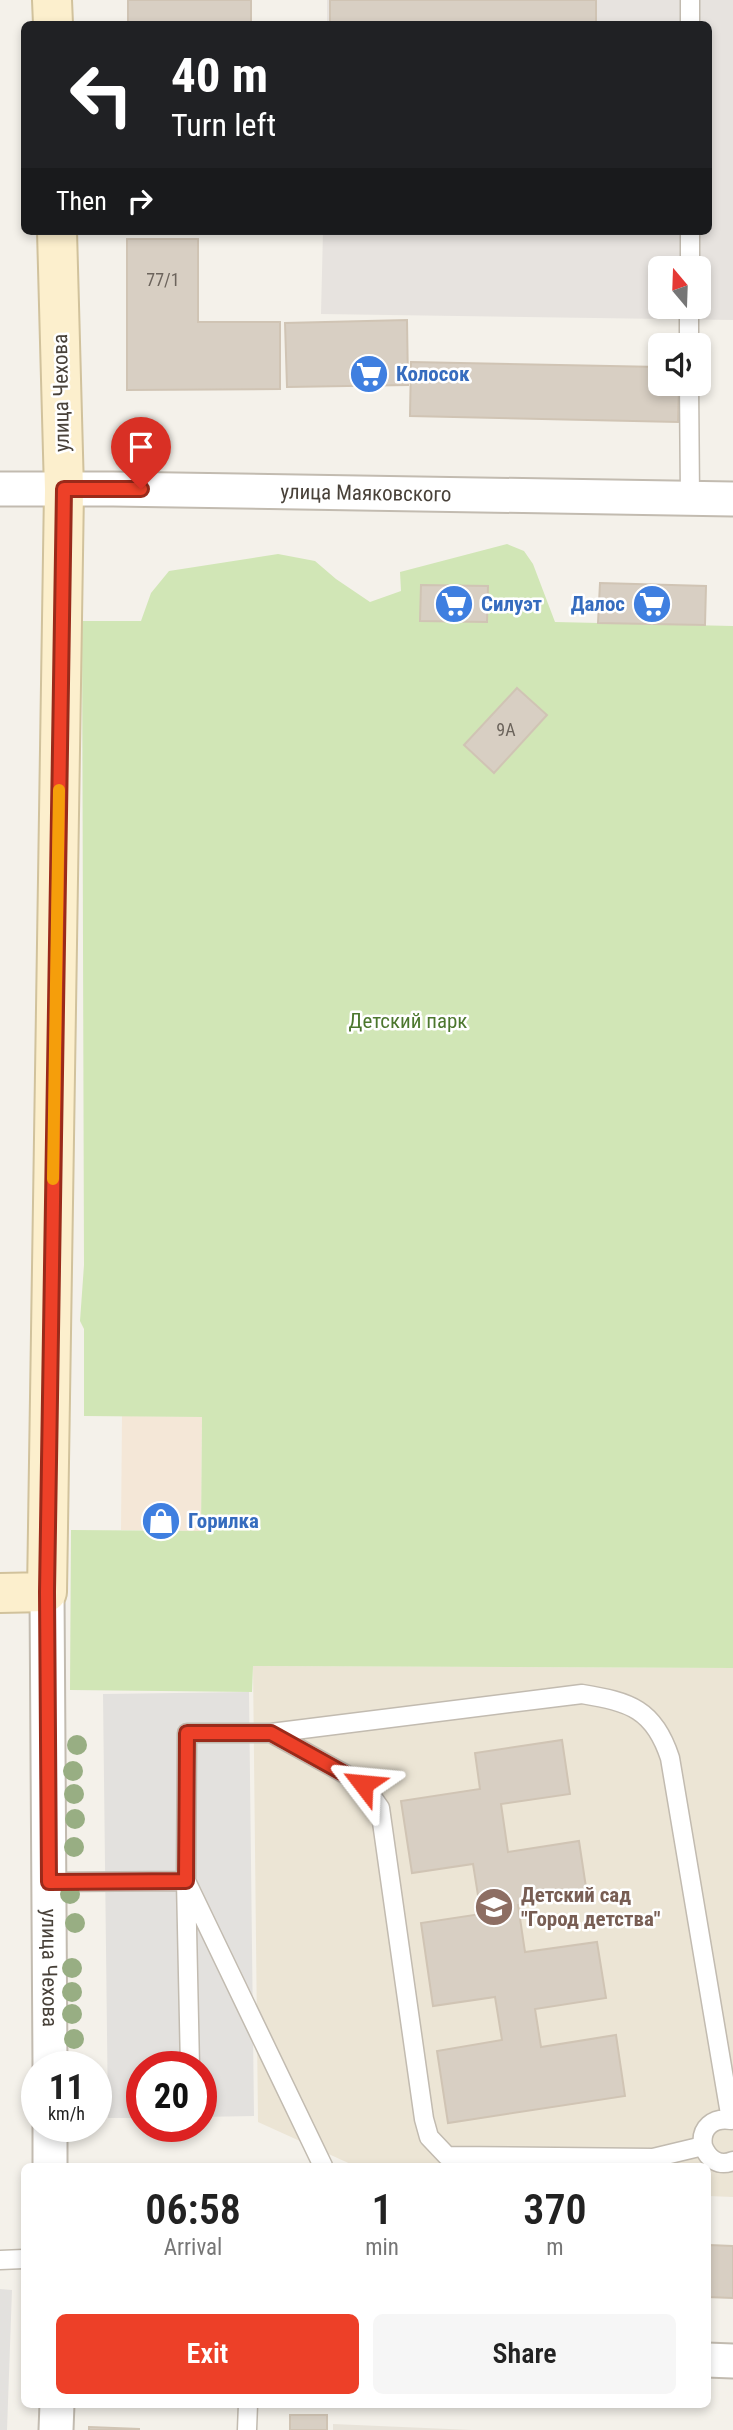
<!DOCTYPE html>
<meta charset="utf-8">
<style>
:root{--surface:#fff;--page:#f6f6f6;--text:#222;--muted:#767676;--accent:#ed4028}
body{margin:0;font-family:"Roboto Condensed",sans-serif;background:var(--page);color:var(--text);height:100vh;display:flex;flex-direction:column;font-size:26px;white-space:nowrap}
*{box-sizing:border-box;margin:0}
p{font-size:23px;color:var(--muted)}
.icon{flex:none;width:38px;height:38px;fill:none;stroke:currentColor;stroke-width:2;stroke-linecap:round;stroke-linejoin:round}
.map{position:relative;flex:1;overflow:hidden}
.panel{position:absolute;left:21px;top:2163px;width:690px;height:245px;display:flex;flex-direction:column;background:var(--surface);border-radius:10px;box-shadow:0 4px 10px #0003}
.panel>*{flex:none}
.guide{position:absolute;left:21px;top:21px;width:691px;height:214px;border-radius:10px;box-shadow:0 4px 10px #0003;background:#202124;color:#fff;overflow:hidden}
.needle{width:46px;rotate:341deg}
.tools{position:absolute;left:648px;top:256px;display:grid;gap:14px}
.tools a{display:grid;place-items:center;width:63px;height:63px;border-radius:10px;background:var(--surface);box-shadow:0 4px 10px #0003;font-size:35px}
.speed{position:absolute;left:21px;top:2051px;display:flex;gap:14px;font-size:35px;font-weight:700;text-align:center}
.speed>*{display:grid;place-content:center;width:91px;height:91px;border-radius:50%;background:var(--surface);box-shadow:0 4px 10px #0003;line-height:1}
.speed small{font-size:18px;font-weight:400}
.speed .limit{border:10px solid #d22;background:#fff;color:#111}
.pin{position:absolute;display:grid;place-items:center;width:60px;height:60px;color:#fff;margin:-72px -30px;border-radius:50% 50% 50% 0;rotate:-45deg;box-shadow:0 0 7px #0007}
.pin .icon{rotate:45deg}
.me{position:absolute;width:77px;margin:-38px;rotate:299deg;stroke-linejoin:round;filter:drop-shadow(0 0 5px #0008)}
.turn{display:flex;align-items:center;gap:24px;height:147px;padding:0 35px;font-size:32px}
.turn .icon{width:91px;height:91px;stroke-width:2.5}
.turn b{display:block;font-size:49px;line-height:60px}
.then{display:flex;align-items:center;height:66px;padding:0 35px;background:#0003;gap:14px;font-size:26px}
.eta{display:flex;justify-content:space-evenly;align-items:center;height:119px;text-align:center}
.eta b{font-size:42px;font-weight:600;line-height:49px}
.action{display:flex;gap:14px;margin-top:auto;padding:14px 35px}
.action a{flex:1;height:80px;border-radius:10px;background:var(--accent);color:#fff;font-size:28px;font-weight:600;line-height:80px;text-align:center}
.action a+a{background:var(--page);color:var(--text)}
.map>svg:first-child{display:block}
.residential{fill:#e8e3d9}
.commercial{fill:#f4e7d7}
.industrial{fill:#e7e3df;fill-rule:evenodd}
.education{fill:#ece5d5}
.green{fill:#d1e6b6}
.parking{fill:#e3e1de}
.building{fill:#d8cfc3;stroke:#d0c4b4;stroke-width:2}
.lines{fill:none;stroke-linecap:round;stroke-linejoin:round}
.lane-casing{stroke:#c2bbb0;stroke-width:21}
.street-casing{stroke:#c2bbb0;stroke-width:37}
.secondary-casing{stroke:#d1c29c;stroke-width:42}
.lane{stroke:#fff;stroke-width:18}
.street{stroke:#fff;stroke-width:33}
.secondary{stroke:#fcefcd;stroke-width:38}
.tree{fill:#98ae83}
.route-casing{stroke:#9a2a1a;stroke-width:18}
.route{stroke:#ed4028;stroke-width:12}
.slow{stroke:#f59e0b;stroke-width:12}
.labels{text-anchor:middle;stroke-width:5;stroke-linejoin:round;paint-order:stroke}
.number-label{font-size:18px;fill:#6c645c}
.shop-label{font-size:21px;font-weight:bold;fill:#366cbe;stroke:#fff;text-anchor:start}
.street-label{font-size:21px;fill:#484139;stroke:#fff}
.park-label{font-size:21px;fill:#4c772e;stroke:#fff}
.education-label{font-size:21px;font-weight:bold;fill:#785e54;stroke:#fff;text-anchor:start}
</style>
<div class="map">
<svg width="733" height="2430" viewBox="0 0 733 2430">
<rect width="100%" height="100%" fill="#f4f1ea"/>
<path class="residential" d="M333,2424L472,2430H333Z"/>
<path class="commercial" d="M122,1416L202,1417L201,1531L121,1530Z"/>
<path class="industrial" d="M327,0H733V320L321,314L323,231H709V24H327ZM660,268H698V306H660Z"/>
<path class="education" d="M253,1666L733,1668V2197L707,2196V2166H355L258,2122Z"/>
<path class="green" d="M507,544L524,551L533,564L555,622L733,626V1668L253,1666L252,1692L70,1690L71,1530L201,1531L202,1417L84,1416V1329L80,1321L84,1265L82,621H141L151,593L169,571L278,554L315,561L336,579L370,602L401,591L400,572Z"/>
<path class="parking" d="M249,1692L254,2116L201,2117V2067H142V2118H108L103,1694Z
M0,2289L12,2290L7,2430H0Z"/>
<path class="building" d="M128,0H251V24H128Z
M330,0H596V24H330Z
M127,239H198V322H280V389L127,390Z
M407,320L408,385L287,387L285,323Z
M411,362L660,367V383H679L678,422L410,416Z
M600,583L706,586L705,625L598,623Z
M421,585L488,586L487,622L420,621Z
M517,688L547,715L494,773L464,745Z
M562,1740L570,1794L501,1804L508,1852L579,1841L587,1894L518,1905L525,1952L597,1942L606,1998L535,2009L541,2047L616,2035L625,2096L448,2123L437,2051L502,2040L495,1997L433,2006L421,1923L481,1914L473,1864L412,1873L401,1801L480,1789L475,1753Z
M709,2245L733,2246V2298L707,2297Z
M290,2415H327V2430H290Z
M89,2427L139,2429V2430H89Z"/>
<g class="lines">
<g class="lane-casing">
<path id="lane" d="M690,24V0
M690,268V231
M689,345V306
M689,383L690,498
M271,1733L363,1784L380,1808L424,2119L429,2137L447,2156L653,2158L703,2146C700,2128 713,2117 731,2120L670,1758C654,1709 630,1702 582,1694L271,1733H187L186,1881L323,2166
M49,1882L186,1881L190,2067
M703,2146C708,2159 719,2167 733,2161
M0,2260L24,2259
M247,2430L248,2404"/>
</g>
<g class="street-casing">
<g id="street">
<path id="s1" d="M0,489H113L733,499"/>
<path id="s2" d="M47,1592L50,2067"/>
<path d="M50,2126V2166"/>
<path d="M707,2360L733,2361"/>
<path d="M56,2430L57,2404"/>
</g>
</g>
<g class="secondary-casing">
<path id="secondary" d="M52,0L53,24
M0,1593L47,1592L64,490L57,231"/>
</g>
<use href="#lane" class="lane"/>
<use href="#street" class="street"/>
<use href="#secondary" class="secondary"/>
</g>
<g class="tree">
<circle cx="77" cy="1745" r="10"/>
<circle cx="73" cy="1771" r="10"/>
<circle cx="74" cy="1794" r="10"/>
<circle cx="75" cy="1819" r="10"/>
<circle cx="74" cy="1847" r="10"/>
<circle cx="70" cy="1894" r="10"/>
<circle cx="75" cy="1923" r="10"/>
<circle cx="72" cy="1968" r="10"/>
<circle cx="72" cy="1992" r="10"/>
<circle cx="72" cy="2014" r="10"/>
<circle cx="74" cy="2039" r="10"/>
</g>
<g class="lines">
<g class="route-casing">
<path id="route" d="M141,489H64L47,1592L49,1882L186,1881L187,1733H271L363,1784"/>
</g>
<use href="#route" class="route"/>
<path class="slow" d="M53,1179L59,790"/>
</g>
<defs>
<g id="supermarket-disc" transform="scale(2.0125)"><circle r="9.5" fill="#3f7fe0" stroke="#fff"/><path d="M-6-5.5h2.5l.6 2H6L4.5 2H-2.5L-4.4-4H-6ZM-1.5 3.2a1.3 1.3 0 1 0 .1 0ZM3 3.2a1.3 1.3 0 1 0 .1 0Z" fill="#fff"/></g>
<g id="shop-disc" transform="scale(2.0125)"><circle r="9.5" fill="#3f7fe0" stroke="#fff"/><path d="M-5-2.5h2.3a2.7 3.5 0 0 1 5.4 0H5L5.5 6h-11ZM-1.5-2.5h3a1.5 2.3 0 0 0-3 0Z" fill="#fff"/></g>
<g id="school-disc" transform="scale(2.0125)"><circle r="9.5" fill="#8d6e63" stroke="#fff"/><path d="M0-5L7-2L0 1L-7-2ZM-4 1L0 2.5L4 1V4Q0 6-4 4Z" fill="#fff"/></g>
</defs>
<g fill-rule="evenodd">
<use href="#supermarket-disc" x="369" y="374"/>
<use href="#supermarket-disc" x="454" y="604"/>
<use href="#supermarket-disc" x="652" y="604"/>
<use href="#shop-disc" x="161" y="1521"/>
<use href="#school-disc" x="494" y="1907"/>
</g>
<g class="labels">
<g class="number-label">
<text x="163" y="286">77/1</text>
<text x="506" y="736">9А</text>
</g>
<g class="shop-label">
<text x="396" y="381">Колосок</text>
<text x="481" y="611">Силуэт</text>
<text x="625" y="611" text-anchor="end">Далос</text>
<text x="188" y="1528">Горилка</text>
</g>
<g class="street-label">
<text transform="translate(61 393) rotate(-91)" y="7">улица Чехова</text>
<text dy="7" stroke="none"><textPath href="#s1" startOffset="366">улица Маяковского</textPath></text>
<text dy="7" stroke="none"><textPath href="#s2" startOffset="376">улица Чехова</textPath></text>
</g>
<g class="park-label">
<text x="408" y="1028">Детский парк</text>
</g>
<g class="education-label">
<text x="521" y="1902">Детский сад<tspan x="521" dy="24">"Город детства"</tspan></text>
</g>
</g>
</svg>
<div class="tools">
<a><svg class="needle" viewBox="-14 -14 28 28"><path d="M0-13l5 13h-10z" fill="#e53935"/><path d="M0 13l5-13h-10z" fill="#767676"/></svg></a>
<a><svg class="icon" aria-label="sound" viewBox="0 0 24 24"><path d="M4 9h4l5-4v14l-5-4H4zM17 9q2 3 0 6"/></svg></a>
</div>
<div class="speed"><div>11<small>km/h</small></div><div class="limit">20</div></div>
<div class="pin" style="left:141px;top:489px;background:#d93025"><svg class="icon" aria-label="arrive" viewBox="0 0 24 24"><path d="M6 21V4h12l-3 4 3 4H6"/></svg></div>
<svg class="me" style="left:363px;top:1784px" viewBox="-20 -20 40 40"><path d="M0-17L14 15 0 8-14 15z" fill="#ed4028" stroke="#fff" stroke-width="4"/></svg>
<div class="guide">
<div class="turn"><svg class="icon" aria-label="left" viewBox="0 0 24 24"><path d="M17 20v-9H6M10 6l-5 5 5 5"/></svg><div><b>40 m</b>Turn left</div></div>
<div class="then">Then<svg class="icon" aria-label="right" viewBox="0 0 24 24"><path d="M7 20v-9h11M14 6l5 5-5 5"/></svg></div>
</div>
<section class="panel">
<div class="eta">
<div><b>06:58</b><p>Arrival</p></div>
<div><b>1</b><p>min</p></div>
<div><b>370</b><p>m</p></div>
</div>
<div class="action"><a>Exit</a><a>Share</a></div>
</section>
</div>
